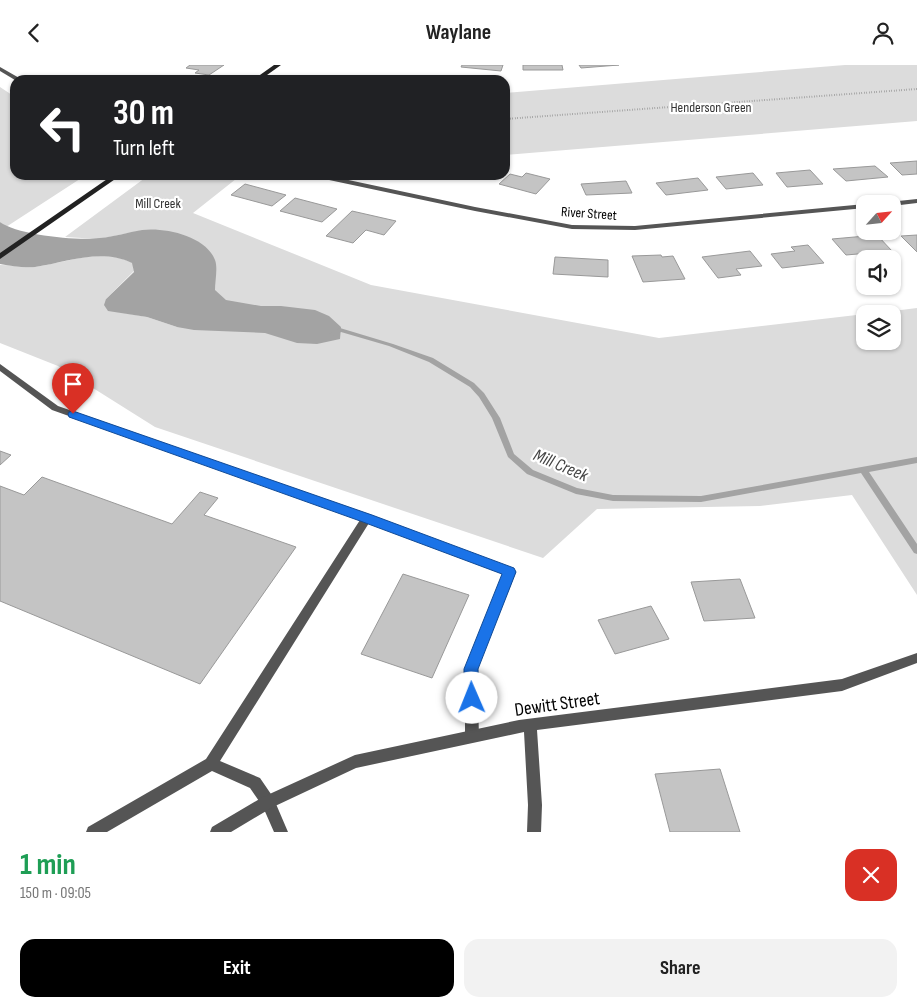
<!DOCTYPE html>
<meta charset="utf-8">
<style>
:root{--surface:#fff;--page:#f2f2f2;--text:#222;--muted:#767676;--accent:#000}
body{margin:0;font-family:"Sofia Sans Condensed",sans-serif;background:var(--page);color:var(--text);height:100vh;display:flex;flex-direction:column;font-size:19px;white-space:nowrap}
*{box-sizing:border-box;margin:0}
p{font-size:16px;color:var(--muted)}
.icon{flex:none;width:28px;height:28px;fill:none;stroke:currentColor;stroke-width:2;stroke-linecap:round;stroke-linejoin:round}
.map{position:relative;height:767px;overflow:hidden}
.side{display:flex;flex-direction:column;background:var(--surface);flex:1}
.side>*{flex:none}
.guide{position:absolute;left:10px;top:10px;width:500px;height:105px;border-radius:15px;box-shadow:0 1px 4px #0004;background:#202124;color:#fff;overflow:hidden}
.needle{width:32px;rotate:63deg}
.tools{position:absolute;left:856px;top:130px;display:grid;gap:10px}
.tools a{display:grid;place-items:center;width:45px;height:45px;border-radius:10px;background:var(--surface);box-shadow:0 1px 4px #0004;font-size:25px}
.pin{position:absolute;display:grid;place-items:center;width:42px;height:42px;color:#fff;margin:-51px -21px;border-radius:50% 50% 50% 0;rotate:-45deg;box-shadow:0 0 5px #0007}
.pin .icon{rotate:45deg}
.me{position:absolute;width:55px;margin:-28px;rotate:359deg;stroke-linejoin:round;filter:drop-shadow(0 0 4px #0008)}
.turn{display:flex;align-items:center;gap:18px;height:105px;padding:0 20px;font-size:22px}
.turn .icon{width:65px;height:65px;stroke-width:2.5}
.turn b{display:block;font-size:35px;line-height:42px}
.round{display:grid;place-items:center;flex:none;width:52px;height:52px;border-radius:15px;background:var(--page)}
.head{display:flex;align-items:center;justify-content:space-between;height:85px;padding:0 20px}
h1{font-size:30px;font-weight:700;line-height:38px;color:#1e9e55}
.primary-button{display:flex;gap:10px;margin-top:auto;padding:10px 20px}
.primary-button a{flex:1;height:58px;border-radius:15px;background:var(--accent);color:#fff;font-size:20px;font-weight:700;line-height:58px;text-align:center}
.primary-button a+a{background:var(--page);color:var(--text)}
header{display:flex;justify-content:space-between;align-items:center;height:65px;padding:0 20px;background:var(--surface);font-size:22px;font-weight:700}
.map>svg:first-child{display:block}
.green{fill:#dcdcdc}
.water{fill:#a3a3a3}
.lines{fill:none;stroke-linecap:round;stroke-linejoin:round}
.stream{fill:#a3a3a3;fill-rule:evenodd}
.building{fill:#c4c4c4;stroke:#999}
.path{stroke:#777;stroke-width:2;stroke-dasharray:0.5 2;stroke-linecap:butt}
.service{fill:#555;fill-rule:evenodd}
.minor{fill:#555;fill-rule:evenodd}
.tertiary{fill:#555;fill-rule:evenodd}
.secondary{fill:#222;fill-rule:evenodd}
.route{fill:#1a73e8;stroke:#114b97}
.labels{text-anchor:middle;stroke-width:4.5;stroke-linejoin:round;paint-order:stroke}
.far-park-label{font-size:14px;fill:#333;stroke:#fff}
.far-street-label{font-size:14px;fill:#000;stroke:#fff}
.water-label{font-size:18px;font-style:italic;fill:#444;stroke:#fff}
.near-street-label{font-size:19px;fill:#000;stroke:#fff}
</style>
<header><svg class="icon" aria-label="back" viewBox="0 0 24 24"><path d="M15 5l-7 7 7 7"/></svg>Waylane<svg class="icon" aria-label="person" viewBox="0 0 24 24"><circle cx="12" cy="8" r="4"/><path d="M4 21q1-7 8-7t8 7"/></svg></header>
<div class="map">
<svg width="917" height="767" viewBox="0 0 917 767">
<rect width="100%" height="100%" fill="#fff"/>
<path class="green" d="M845,0H917V56L505,90V28Z
M0,22L15,32V110H86L6,162L0,157Z
M149,110H241L193,148L371,220L659,273L865,249V276H892V249H869L917,243V530L852,430L760,441L597,444L543,493L155,362L58,301L0,278V200C11,200 23,203 34,202C67,198 100,182 133,198L134,206L106,234L108,245L147,252L177,262L144,165L99,174L65,172Z"/>
<path class="water" d="M0,157C17,170 78,176 100,173C114,172 128,167 142,165C165,162 206,171 215,195C218,203 215,216 215,225L226,235L261,241H281L315,245L329,251L341,262L340,274L317,279L297,278L265,268L194,265L177,262L147,252L108,246L104,240L106,234L134,207L132,198C101,183 68,197 35,202C23,203 12,201 0,199Z"/>
<g class="lines">
<path class="stream" d="M340,263L393,279L433,293L474,318L484,328L500,353L514,389L533,405L577,423L613,430L701,431L917,392V398L869,407L917,479V489L914,488L861,408L701,437L613,436L576,429L527,409L508,392L492,353L479,332L470,322L429,297L389,281L341,267L332,271L329,269Z"/>
</g>
<path class="building" d="M190,0H224L209,10L195,8L199,5L186,3Z
M462,0H503L501,6L461,2Z
M523,0H562L563,5H523Z
M579,0H619L581,3Z
M917,96V109L902,110L890,98Z
M875,101L888,112L846,116L833,104Z
M810,105L823,119L787,122L776,108Z
M526,108L550,114L536,129L499,119L510,109L522,112Z
M753,108L763,120L726,124L716,112Z
M698,113L708,125L666,130L656,118Z
M626,116L632,128L586,130L581,119Z
M245,119L286,130L272,141L231,130Z
M295,133L337,144L322,157L280,146Z
M352,146L396,156L384,170L366,165L353,178L326,171Z
M877,170L892,186L846,190L832,174Z
M917,170V187L901,171Z
M808,180L824,198L782,203L771,189L795,186L791,182Z
M750,186L762,201L736,204L741,210L718,213L702,192Z
M661,190L662,192L673,191L685,214L643,217L632,191Z
M555,192L608,195V212L553,209Z
M0,386L11,390L0,400Z
M42,412L172,459L200,427L218,433L204,450L296,482L200,619L0,536V421L24,430Z
M403,509L469,530L432,613L361,589Z
M740,514L755,553L704,556L691,517Z
M651,541L669,574L615,589L598,555Z
M720,704L740,767H670L655,709Z"/>
<g class="lines">
<path class="path" d="M505,54L917,24"/>
<path class="service" d="M0,299L58,341L371,450L514,504L516,507L477,604L479,671L477,675L472,677L467,675L465,671V604L503,509L369,458L220,696L260,713L273,732L288,767H274L263,742L250,723L212,706L107,767H86L88,762L206,694L360,455L52,345L0,306Z"/>
<path class="minor" d="M312,110H325L475,142L572,160L635,161L865,139V143L635,165L572,164L475,146L315,112Z
M917,134V138L892,141V139H886L889,137Z
M917,588V598L842,626L537,665L542,740L541,767H527L528,740L524,667L356,703L273,742L231,767H210L212,762L263,732L355,690L519,655L842,614Z"/>
<path class="tertiary" d="M0,2L21,14L22,15H15L0,6Z"/>
<path class="secondary" d="M274,0H281L260,15H253Z
M113,110H121L0,194V188Z"/>
</g>
<path class="route" d="M73,346L372,450L514,503L516,507L478,604L479,633L477,638L472,640L466,638L464,633V604L502,509L363,457L69,352L68,349L69,347Z"/>
<g class="labels">
<g class="far-park-label">
<text x="711" y="47">Henderson Green</text>
<text x="158" y="143">Mill Creek</text>
</g>
<g class="far-street-label">
<text transform="translate(589 148) rotate(4)" y="5">River Street</text>
</g>
<g class="water-label">
<text transform="translate(561 400) rotate(23)" y="6">Mill Creek</text>
</g>
<g class="near-street-label">
<text transform="translate(557 638) rotate(-8)" y="7">Dewitt Street</text>
</g>
</g>
</svg>
<div class="tools">
<a><svg class="needle" viewBox="-14 -14 28 28"><path d="M0-13l5 13h-10z" fill="#e53935"/><path d="M0 13l5-13h-10z" fill="#767676"/></svg></a>
<a><svg class="icon" aria-label="sound" viewBox="0 0 24 24"><path d="M4 9h4l5-4v14l-5-4H4zM17 9q2 3 0 6"/></svg></a>
<a><svg class="icon" aria-label="layers" viewBox="0 0 24 24"><path d="M12 4l9 5-9 5-9-5zM3 14l9 5 9-5"/></svg></a>
</div>
<div class="pin" style="left:73px;top:349px;background:#d93025"><svg class="icon" aria-label="arrive" viewBox="0 0 24 24"><path d="M6 21V4h12l-3 4 3 4H6"/></svg></div>
<svg class="me" style="left:472px;top:633px" viewBox="-20 -20 40 40"><circle r="19" fill="#fff"/><path d="M0-13L10 11 0 6-10 11z" fill="#1a73e8"/></svg>
<div class="guide">
<div class="turn"><svg class="icon" aria-label="left" viewBox="0 0 24 24"><path d="M17 20v-9H6M10 6l-5 5 5 5"/></svg><div><b>30 m</b>Turn left</div></div>
</div>
</div>
<section class="side">
<div class="head"><div><h1>1 min</h1><p>150 m · 09:05</p></div><a class="round" style="background:#d93025;color:#fff"><svg class="icon" aria-label="close" viewBox="0 0 24 24"><path d="M6 6l12 12M18 6L6 18"/></svg></a></div>
<div class="primary-button"><a>Exit</a><a>Share</a></div>
</section>
